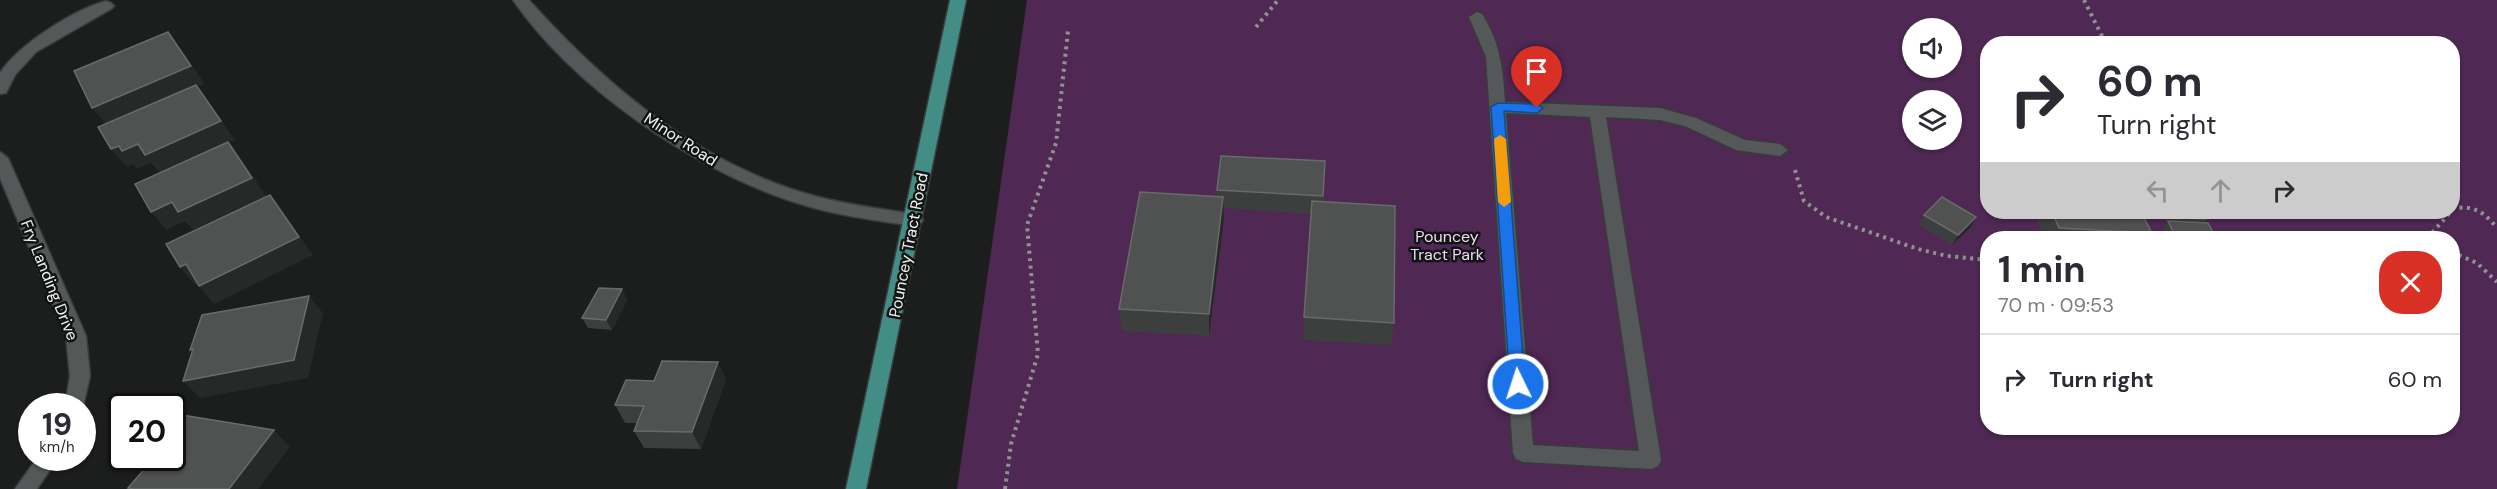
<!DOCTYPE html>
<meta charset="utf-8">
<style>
:root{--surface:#fff;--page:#f2f2f3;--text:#2b2b33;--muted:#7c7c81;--line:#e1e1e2}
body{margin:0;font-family:"DM Sans",sans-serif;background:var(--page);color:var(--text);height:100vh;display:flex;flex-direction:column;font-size:22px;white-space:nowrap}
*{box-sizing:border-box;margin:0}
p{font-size:20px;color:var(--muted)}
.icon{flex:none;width:33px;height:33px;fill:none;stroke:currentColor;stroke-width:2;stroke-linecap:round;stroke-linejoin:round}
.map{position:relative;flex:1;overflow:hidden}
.panel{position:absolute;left:1980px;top:231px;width:480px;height:204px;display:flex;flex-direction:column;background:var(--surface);border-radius:24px;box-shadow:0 2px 4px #0004}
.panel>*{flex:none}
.top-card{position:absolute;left:1980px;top:36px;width:480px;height:183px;border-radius:24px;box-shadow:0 2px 4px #0004;background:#fff;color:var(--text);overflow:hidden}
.buttons{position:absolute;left:1902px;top:18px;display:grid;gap:12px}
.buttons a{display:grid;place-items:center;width:60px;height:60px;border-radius:50%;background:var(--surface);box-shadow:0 2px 4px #0004;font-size:30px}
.speed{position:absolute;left:18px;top:393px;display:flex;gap:12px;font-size:30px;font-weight:700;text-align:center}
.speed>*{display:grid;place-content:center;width:78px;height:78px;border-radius:50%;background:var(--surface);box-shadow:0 2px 4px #0004;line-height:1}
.speed small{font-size:15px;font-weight:400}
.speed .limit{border:3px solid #111;border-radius:9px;background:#fff;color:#111}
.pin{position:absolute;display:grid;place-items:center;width:51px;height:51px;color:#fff;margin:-62px -26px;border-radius:50% 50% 50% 0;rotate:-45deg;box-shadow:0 0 6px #0007}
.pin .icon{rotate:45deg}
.me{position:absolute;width:66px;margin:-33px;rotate:356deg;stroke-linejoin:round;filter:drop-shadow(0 0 4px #0008)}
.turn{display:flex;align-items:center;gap:21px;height:126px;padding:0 18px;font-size:27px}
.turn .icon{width:78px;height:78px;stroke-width:2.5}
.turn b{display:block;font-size:42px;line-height:51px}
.lanes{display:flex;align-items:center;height:57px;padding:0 18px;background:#0003;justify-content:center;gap:30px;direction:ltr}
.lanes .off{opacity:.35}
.round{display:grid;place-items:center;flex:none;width:63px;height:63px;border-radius:24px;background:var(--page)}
.summary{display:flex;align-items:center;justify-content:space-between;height:102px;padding:0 18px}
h1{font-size:36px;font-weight:700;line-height:45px}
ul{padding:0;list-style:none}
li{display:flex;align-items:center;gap:18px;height:90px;padding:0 18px;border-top:2px solid var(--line)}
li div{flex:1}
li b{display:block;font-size:22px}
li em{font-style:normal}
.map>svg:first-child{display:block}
.green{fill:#4f2854;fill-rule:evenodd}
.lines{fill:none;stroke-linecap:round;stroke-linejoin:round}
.minor-casing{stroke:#3a3b3b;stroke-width:3}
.major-casing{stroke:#3a3b3b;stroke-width:3}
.path{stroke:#909292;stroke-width:4;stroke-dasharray:3 4.5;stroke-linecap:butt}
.minor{fill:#555858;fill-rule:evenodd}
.major{fill:#428d85;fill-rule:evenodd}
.wall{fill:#3c3f3e}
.shaded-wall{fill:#262928}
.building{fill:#4f5251;stroke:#686b6a;stroke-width:1.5}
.route{fill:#1a73e8;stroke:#114b97;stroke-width:1.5}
.slow{fill:#f59e0b}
.labels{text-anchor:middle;stroke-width:5;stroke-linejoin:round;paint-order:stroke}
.street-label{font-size:16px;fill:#f1f2f2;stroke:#121414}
.park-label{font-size:16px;fill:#f4d9f7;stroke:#121414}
</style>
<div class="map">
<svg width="2497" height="489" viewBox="0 0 2497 489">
<rect width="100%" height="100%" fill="#1b1e1d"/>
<path class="green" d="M1027,0H2497V489H957ZM1912,28H1952V68H1912ZM1988,44H2452V212H1988ZM1912,100H1952V140H1912ZM1988,238H2452V428H1988Z"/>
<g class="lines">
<g class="minor-casing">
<path id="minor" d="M513,0H529C607,87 700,165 815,196C848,205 881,209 914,214L920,215L923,220L920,225L914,226C873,220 833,215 794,202C693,169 574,88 513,0Z
M106,1L111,3L114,6L111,9L36,52L15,75L6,93L0,94V73C18,45 73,10 106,1Z
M1477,12L1482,14C1500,42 1503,69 1505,102L1660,108L1696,118L1745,140L1780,144L1788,150L1780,156L1736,150L1685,126L1660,120L1606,117L1661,460L1658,466L1651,469L1523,462L1516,459L1513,453L1486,57L1469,17ZM1506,113L1590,117L1639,451L1533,445Z
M0,152L8,158L86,336L90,376L82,411V406H65L70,376L66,336L0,178Z
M37,458H58L37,489H15Z"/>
</g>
<g class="major-casing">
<path id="major" d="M950,0H966L866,489H846Z"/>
</g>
<path class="path" d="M2084,0L2106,44
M1256,27L1278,0
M1795,170L1804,201L1826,217L1918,249L1947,256L1988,260
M2452,209C2473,204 2484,212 2497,228
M2427,238L2451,212
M2452,252L2477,263L2497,282
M1005,489L1011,444L1038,354L1027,225L1056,143L1068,31"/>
<use href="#minor" class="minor"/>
<use href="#major" class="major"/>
</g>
<path class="wall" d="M1325,161L1323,202L1394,323L1391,345L1303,340L1311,214L1223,208L1224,219L1209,336L1122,331L1119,309L1217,196V190Z
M2033,212H2141L2152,233L2148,238H2045Z
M2168,212H2202L2206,219L2204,223L2216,238H2164L2160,232L2168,221L2173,222Z
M1924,215L1976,217L1971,227L1952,245L1919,225Z
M622,289L627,300L612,330L588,328L582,318Z
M726,379L701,449L644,448L634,431L637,423H625L615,405L654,381Z"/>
<path class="shaded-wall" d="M168,32L205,84L197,87L235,140L229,142L242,160L266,196L193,230L185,221L166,230L151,212L160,173L151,163L137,169L133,164L127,167L111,149L119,146L138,144L221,121L108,126L92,108Z
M270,195L313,255L214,304L199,286Z
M1223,197L1224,219L1209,336V314Z
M1976,217L1971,227L1952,245L1958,235Z
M186,264L201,282L195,285L180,267Z
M622,289L627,300L612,330L606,320Z
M309,296L323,313L308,378L200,398L183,381Z
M718,362L726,379L701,449L692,432Z
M274,430L290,447L258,489H229Z"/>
<path class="building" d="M168,32L191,66L92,108L74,71Z
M196,85L221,121L145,155L138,144L122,151L119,146L111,149L98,127Z
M228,142L252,178L178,212L172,202L151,212L135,184Z
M1221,156L1325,161L1323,196L1217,190Z
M1140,192L1223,197L1209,314L1119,309Z
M270,195L299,237L199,286L186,264L180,267L166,244Z
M1942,197L1976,217L1958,235L1924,215Z
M1312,201L1395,206L1394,323L1304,317Z
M2052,212H2141L2152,233L2059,228Z
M2180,212H2202L2206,219L2183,218Z
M2168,221L2208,223L2216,238H2176Z
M599,288L622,289L606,320L582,318Z
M309,296L294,360L183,381L193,349L190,350L202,315Z
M662,361L718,362L692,432L634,431L644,406L615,405L626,380L654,381Z
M182,415L274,430L229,489H134L128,488L154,458H172V427Z"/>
<path class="route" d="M1498,103L1537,104L1543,108L1537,113L1504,111L1525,384L1518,390L1510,384L1491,107Z"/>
<path class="slow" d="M1500,135L1506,139L1511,202L1504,207L1498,202L1494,139Z"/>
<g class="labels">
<g class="street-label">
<text transform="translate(681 139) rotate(33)" y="6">Minor Road</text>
<text transform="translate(908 245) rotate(-79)" y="6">Pouncey Tract Road</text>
<text transform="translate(50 280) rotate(68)" y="6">Fry Landing Drive</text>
</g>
<g class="park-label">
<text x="1447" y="242">Pouncey<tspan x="1447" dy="18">Tract Park</tspan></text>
</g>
</g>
</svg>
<div class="buttons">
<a><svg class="icon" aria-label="sound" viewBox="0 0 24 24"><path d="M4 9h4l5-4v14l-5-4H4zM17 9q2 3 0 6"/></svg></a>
<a><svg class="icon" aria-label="layers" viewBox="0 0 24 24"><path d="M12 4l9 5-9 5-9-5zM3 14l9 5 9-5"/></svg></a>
</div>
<div class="speed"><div>19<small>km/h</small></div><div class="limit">20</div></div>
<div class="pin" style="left:1537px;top:108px;background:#d93025"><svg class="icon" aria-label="arrive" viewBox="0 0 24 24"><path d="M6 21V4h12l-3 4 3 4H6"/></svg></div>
<svg class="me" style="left:1518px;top:384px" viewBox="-20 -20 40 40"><circle r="17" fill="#1a73e8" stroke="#fff" stroke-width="3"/><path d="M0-11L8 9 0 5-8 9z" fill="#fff"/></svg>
<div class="top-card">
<div class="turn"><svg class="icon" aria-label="right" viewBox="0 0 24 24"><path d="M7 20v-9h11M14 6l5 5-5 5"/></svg><div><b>60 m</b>Turn right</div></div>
<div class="lanes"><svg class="icon off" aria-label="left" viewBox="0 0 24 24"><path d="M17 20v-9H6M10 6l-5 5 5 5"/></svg><svg class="icon off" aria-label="ahead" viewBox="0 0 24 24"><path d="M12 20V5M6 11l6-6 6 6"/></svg><svg class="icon" aria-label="right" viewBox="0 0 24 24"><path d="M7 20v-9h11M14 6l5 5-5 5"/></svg></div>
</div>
<section class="panel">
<div class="summary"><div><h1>1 min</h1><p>70 m · 09:53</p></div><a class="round" style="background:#d93025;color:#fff"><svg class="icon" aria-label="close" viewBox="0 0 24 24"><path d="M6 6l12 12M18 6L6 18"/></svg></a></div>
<ul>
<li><svg class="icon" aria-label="right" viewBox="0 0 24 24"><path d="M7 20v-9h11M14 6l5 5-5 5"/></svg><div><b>Turn right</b></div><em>60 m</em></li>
</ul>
</section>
</div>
